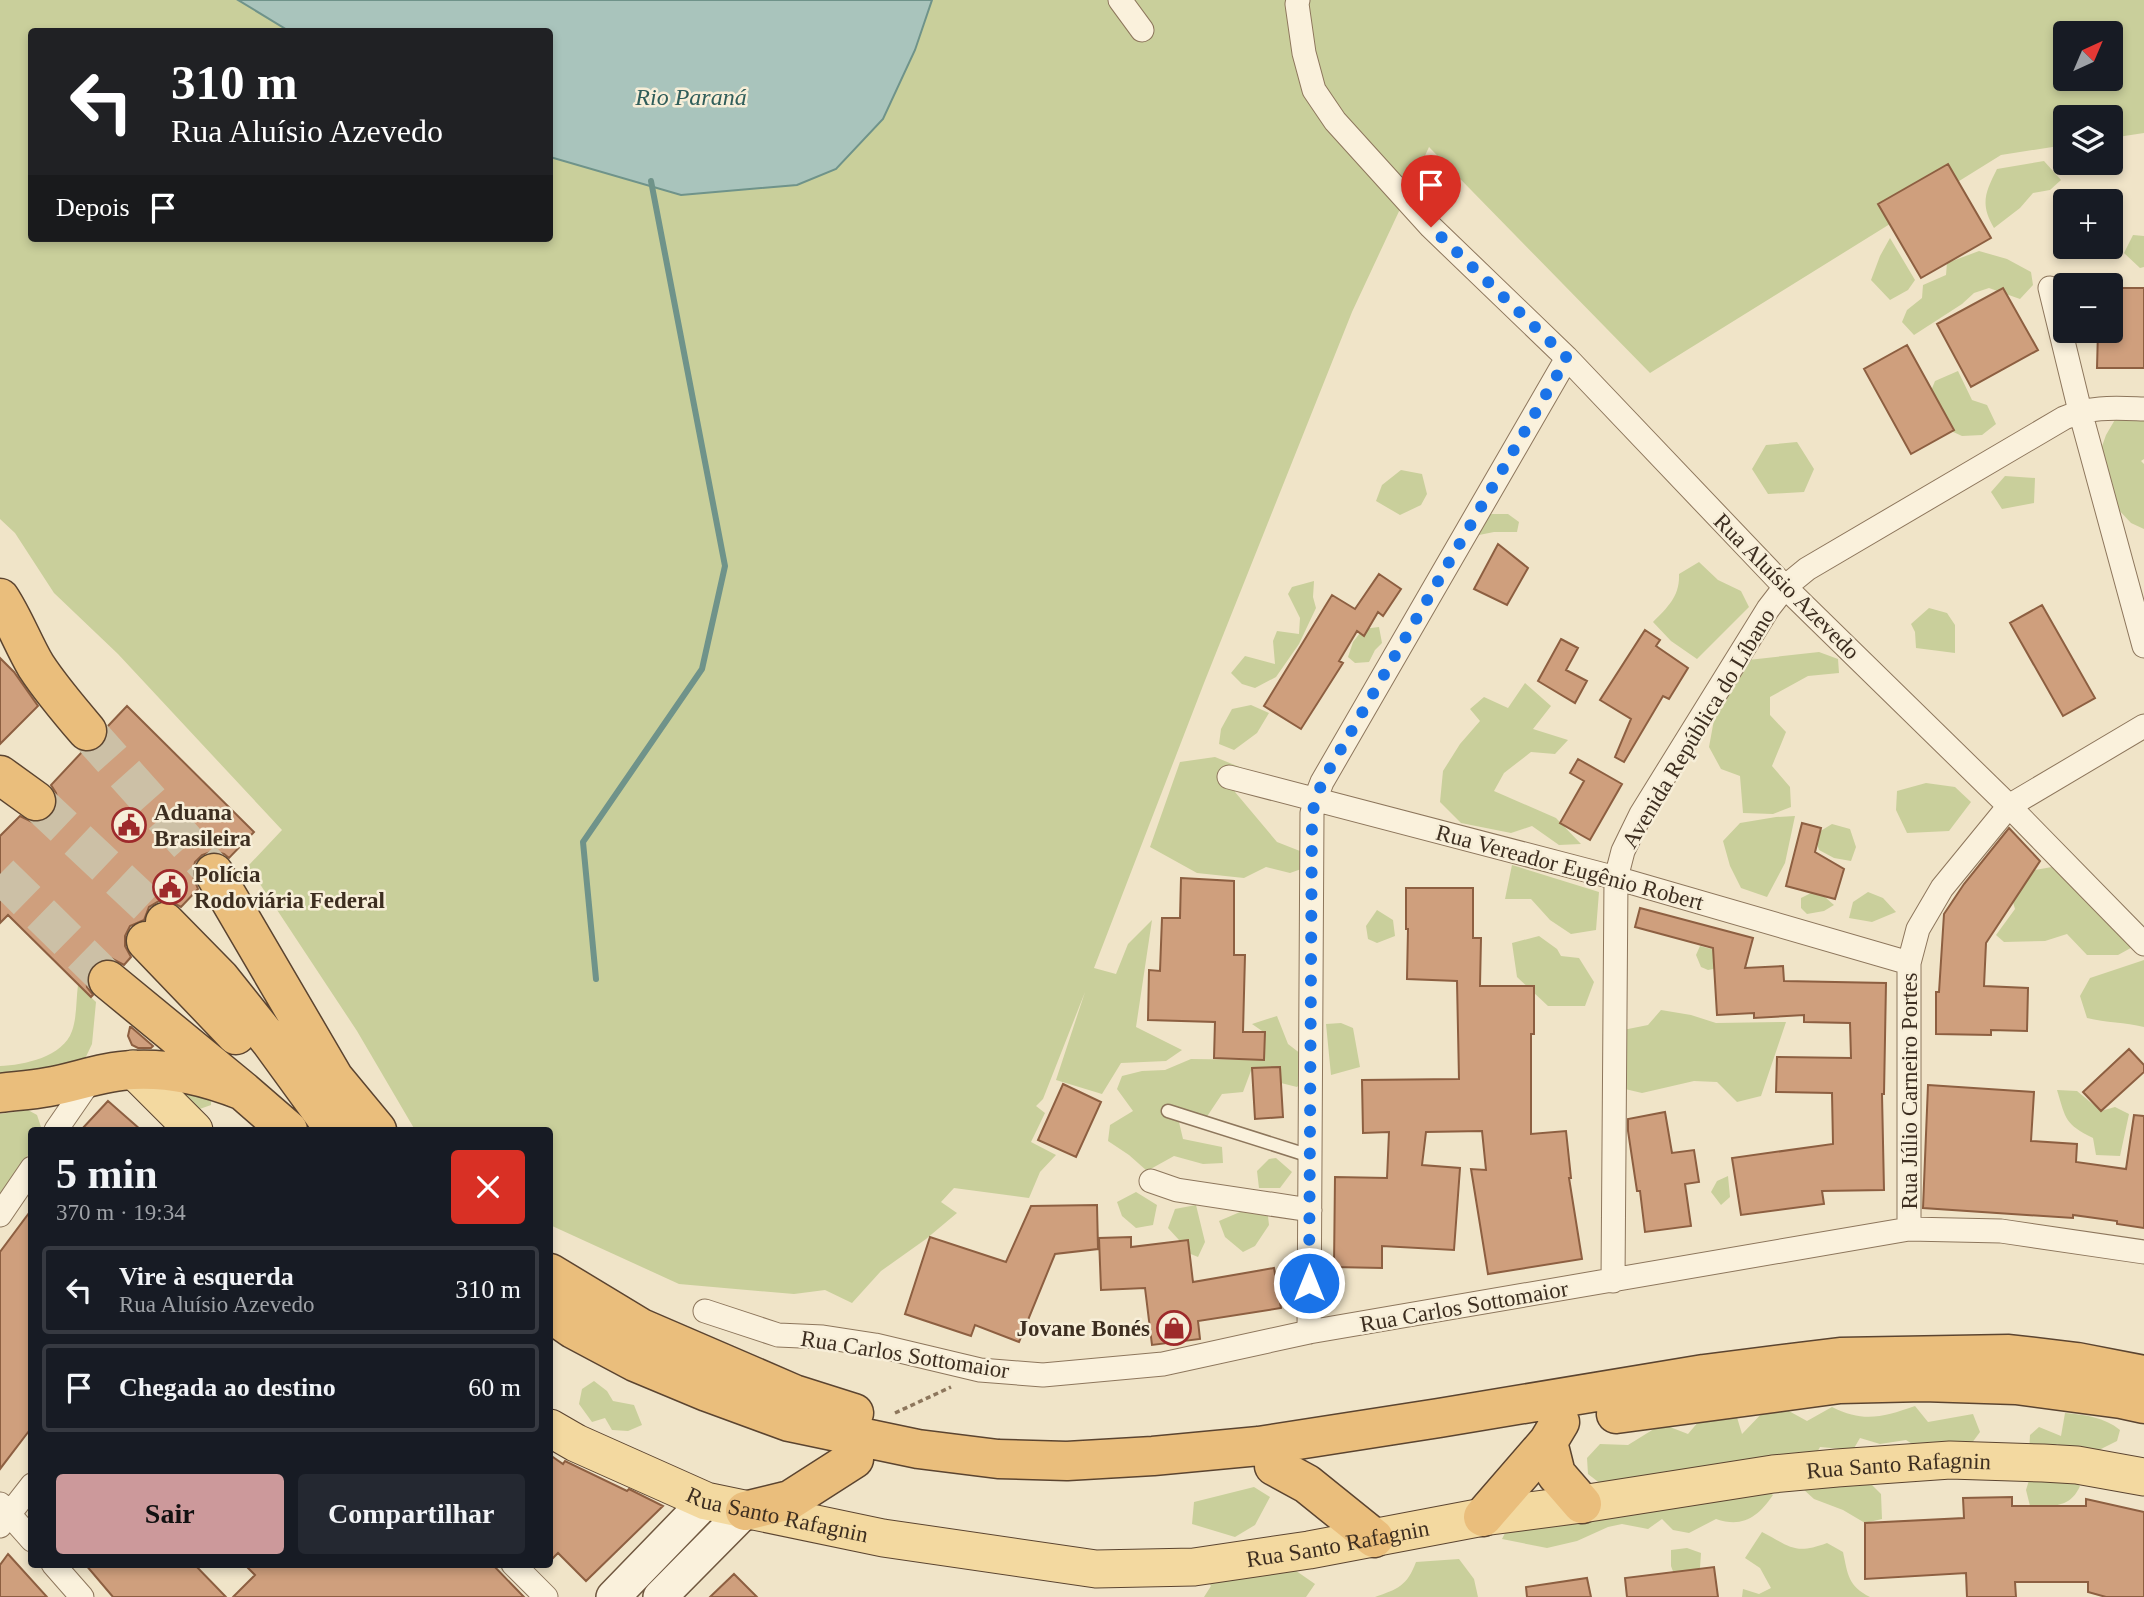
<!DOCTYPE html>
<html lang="pt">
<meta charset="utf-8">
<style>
:root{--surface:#171b24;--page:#242831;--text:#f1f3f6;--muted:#9ea1a6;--line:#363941;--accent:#cc999b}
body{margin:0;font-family:Georgia,serif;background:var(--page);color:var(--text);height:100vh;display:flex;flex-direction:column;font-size:26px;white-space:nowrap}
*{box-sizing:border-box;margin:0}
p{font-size:23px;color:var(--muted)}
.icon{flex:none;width:38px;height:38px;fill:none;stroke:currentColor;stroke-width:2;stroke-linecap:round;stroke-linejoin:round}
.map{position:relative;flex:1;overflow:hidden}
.side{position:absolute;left:28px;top:1127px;width:525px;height:441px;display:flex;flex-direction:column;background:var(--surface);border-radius:7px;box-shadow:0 4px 10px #0003}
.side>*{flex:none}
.hud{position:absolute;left:28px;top:28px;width:525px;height:214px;border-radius:7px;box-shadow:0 4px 10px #0003;background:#202124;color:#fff;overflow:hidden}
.needle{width:46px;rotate:44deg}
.controls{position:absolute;left:2053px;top:21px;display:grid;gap:14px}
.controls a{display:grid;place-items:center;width:70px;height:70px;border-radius:7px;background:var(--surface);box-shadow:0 4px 10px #0003;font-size:35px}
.pin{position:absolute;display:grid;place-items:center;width:60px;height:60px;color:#fff;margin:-72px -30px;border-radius:50% 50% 50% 0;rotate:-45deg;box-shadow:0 0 7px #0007}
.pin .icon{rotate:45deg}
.me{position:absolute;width:77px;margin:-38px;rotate:0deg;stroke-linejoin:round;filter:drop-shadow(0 0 5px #0008)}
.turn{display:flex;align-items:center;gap:24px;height:147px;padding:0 28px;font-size:32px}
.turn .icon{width:91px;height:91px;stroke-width:2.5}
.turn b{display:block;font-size:49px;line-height:60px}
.then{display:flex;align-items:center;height:66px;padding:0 28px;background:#0003;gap:14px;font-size:26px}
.round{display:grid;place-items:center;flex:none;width:74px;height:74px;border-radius:7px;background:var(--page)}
.head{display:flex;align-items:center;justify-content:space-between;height:119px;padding:0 28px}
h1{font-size:42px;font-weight:700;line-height:52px}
.action{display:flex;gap:14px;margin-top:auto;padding:14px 28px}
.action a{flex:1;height:80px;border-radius:7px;background:var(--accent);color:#111;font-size:28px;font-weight:700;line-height:80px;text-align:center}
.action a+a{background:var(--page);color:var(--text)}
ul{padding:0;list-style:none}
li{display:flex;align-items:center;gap:21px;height:88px;margin:0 14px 10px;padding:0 14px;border:4px solid var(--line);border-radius:7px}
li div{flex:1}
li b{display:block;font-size:26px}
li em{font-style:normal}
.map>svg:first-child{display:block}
.green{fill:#c9cf9b;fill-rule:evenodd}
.water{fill:#a9c4bc;stroke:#6f938a;stroke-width:2}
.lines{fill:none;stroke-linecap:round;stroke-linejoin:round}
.stream{stroke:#6f938a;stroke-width:6}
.building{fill:#cf9f7d;stroke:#8d5f41;stroke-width:2}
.trunk-tunnel{stroke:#ccc0a6;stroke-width:38;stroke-dasharray:38 19;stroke-linecap:butt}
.service-casing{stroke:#8d765c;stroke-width:15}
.minor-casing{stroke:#8d765c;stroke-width:25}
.secondary-casing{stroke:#6f573f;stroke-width:36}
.primary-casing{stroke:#5b4430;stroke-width:39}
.trunk-casing{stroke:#5b4430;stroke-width:41}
.path{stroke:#8d765c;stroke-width:3.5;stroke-dasharray:5 3.5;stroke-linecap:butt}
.service{stroke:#faf1dc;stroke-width:12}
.minor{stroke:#faf1dc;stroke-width:23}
.secondary{stroke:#faf1dc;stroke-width:33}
.primary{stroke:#f3d9a0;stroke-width:37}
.trunk{stroke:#eabe7c;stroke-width:38}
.route{stroke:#1a73e8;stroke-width:12;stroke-dasharray:0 21.6}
.labels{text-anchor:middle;stroke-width:5;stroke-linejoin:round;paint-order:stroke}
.street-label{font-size:23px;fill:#3d2e20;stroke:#f7eed8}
.poi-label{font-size:23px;font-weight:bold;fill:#3d2e20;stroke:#f7eed8;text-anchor:start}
.water-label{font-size:24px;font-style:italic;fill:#2f5d5a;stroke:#f7eed8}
</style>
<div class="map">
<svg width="2144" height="1597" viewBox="0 0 2144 1597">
<rect width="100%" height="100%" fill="#f0e4c8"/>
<path class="green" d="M0,0H238L289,31L32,32V238H550V157L681,195L915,50L932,0H2144V133L2111,138L2110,117H2065V145L2001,155L1650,373L1429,147L1352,312L1204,683L1094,968L1116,974L1128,944L1152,920L1136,1027L1182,1050L1166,1061L1121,1063L1102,1094L1056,1080L1085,992L1043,1099L1036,1106L1045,1113L1031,1142L1056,1155L1040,1172L1029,1198L954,1188L941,1202L957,1213L926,1239L881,1271L852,1303L825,1290L794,1294L679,1284L550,1225V1130H415L357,1031L248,866L282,830L118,654L54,593L15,533L0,519ZM2065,33H2110V79H2065Z
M2044,161L2061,180L2050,190L2033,193L2020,208L1994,228C1980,204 1985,193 1997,169Z
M2133,235L2144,236V267L2140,268L2124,253Z
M1890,238L1915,280L1908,290L1890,300L1871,280L1880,256Z
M1979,251L2007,259L2031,272L2033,285L2020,299L1989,288L1974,293L1962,304L1914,335L1902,322L1907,310L1922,298L1923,285L1946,275L1947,263Z
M1958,371L1972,400L1987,405L1996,424L1982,435L1962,436L1938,425L1927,401L1935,381Z
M2120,411L2144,415V459L2141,461L2144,464V529L2131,523L2104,494L2100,452L2106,435Z
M1797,442L1814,469L1804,492L1768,494L1752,469L1766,445Z
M1401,470L1422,474L1427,494L1421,505L1400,515L1376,501L1382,485Z
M2005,476L2035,478L2034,503L2002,509L1991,492Z
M1488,514H1508L1519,522L1517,532H1494L1474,536Z
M1699,562L1718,580L1741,591L1749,607L1697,659L1671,641L1653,622C1668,607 1680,596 1679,574Z
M1314,581L1313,597L1316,608L1299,644L1276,677L1255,688L1242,684L1231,673L1245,656L1275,664L1273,641L1277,631L1299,634L1300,618L1288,594L1292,587Z
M1929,608L1947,613L1955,625V653L1916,648L1915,632L1911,624Z
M1379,627L1382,643L1375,650L1369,662L1355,663L1348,657L1353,642L1363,629Z
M1819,652L1838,659L1839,673L1808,676L1770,697V715L1786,732L1772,766L1790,787L1791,807L1773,814L1743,813L1740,776L1721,769L1709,747L1720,687L1730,662Z
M1525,683L1551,706L1533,729L1568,740L1555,754L1531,752L1504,773L1494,791L1556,818L1581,844L1559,845L1532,826L1511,833L1461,823L1440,802L1443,771L1460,744L1480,721L1470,709L1484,697L1508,708Z
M1251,705L1269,713L1257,733L1234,750L1219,744L1221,729L1232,709Z
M1215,757L1242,768L1235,792L1277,842L1305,853L1307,867L1290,873L1266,867L1244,878L1197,873L1150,847L1180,762Z
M1926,783L1955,787L1971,802L1949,831L1907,833L1896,810L1897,791Z
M1795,816L1785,863L1767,897L1741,888L1730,866L1723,841L1740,823L1776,817Z
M1832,824L1850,829L1856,847L1851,861L1834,858L1819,850L1814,835Z
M1512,865L1599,892L1596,930L1571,934L1550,920L1531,899H1505Z
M2052,867L2069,874L2138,944L2118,955H2087L2067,934L2045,941L2004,942L1996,935L2015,909L2010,892L2023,872Z
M1817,890L1834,905L1824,911L1807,914L1801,908V898Z
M1868,892L1883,898L1896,912L1872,922L1849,918L1853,902Z
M1377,910L1393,920L1395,936L1377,943L1368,939L1366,926Z
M1539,936L1557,949L1561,956L1579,958L1594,982L1585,1006H1548L1517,977L1512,943Z
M1700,946L1738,956L1735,965L1708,970L1701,967L1696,955Z
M2144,960V1027C2125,1022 2106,1023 2087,1018L2080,996L2090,978Z
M78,985L96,1002L92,1044L83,1063L0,1086V1066C24,1065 63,1057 72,1031C77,1017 76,1000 78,985Z
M1661,1010L1691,1015L1716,1023L1786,1022L1761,1096L1737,1102L1717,1082L1694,1081L1642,1093L1625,1089L1623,1030L1648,1025Z
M1277,1016L1288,1044L1301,1054L1310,1073L1297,1087L1281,1083L1280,1067L1252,1068L1243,1092L1222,1094L1204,1121L1178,1118L1183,1139L1222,1147L1223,1163L1203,1164L1174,1156L1147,1171L1129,1155L1108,1141L1110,1125L1133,1111L1117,1089L1122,1076L1142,1071L1165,1070L1191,1059L1264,1060L1265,1033L1252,1024Z
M1341,1023L1353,1028L1360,1067L1331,1075L1326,1024Z
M211,1090V1105L194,1111L186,1103L184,1092Z
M2057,1090L2077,1091L2101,1111L2115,1107L2129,1114L2120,1156L2096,1155L2093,1138C2065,1124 2066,1120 2057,1090Z
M28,1110L37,1115L42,1130H32L31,1151L0,1194V1114Z
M1276,1158L1292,1172L1280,1188H1259L1257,1171L1269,1159Z
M1728,1176L1730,1197L1721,1205L1711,1192L1717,1181Z
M1136,1192L1157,1205L1153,1225L1136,1228L1122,1216L1117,1202Z
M1196,1205L1205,1242L1198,1257L1181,1250L1179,1240L1168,1228L1175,1209Z
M1267,1208L1269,1225L1255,1246L1243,1252L1225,1237L1219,1221L1240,1212Z
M594,1381L607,1391L613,1401L634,1405L642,1425L628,1431L612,1430L605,1418L592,1422L579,1404L582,1389Z
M1915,1406L1928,1422L1973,1414L1980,1432L1966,1451L1928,1454L1906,1440L1880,1444L1860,1438L1853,1450L1820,1447L1814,1458L1862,1475L1881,1494L1882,1519L1865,1523L1843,1510L1814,1499L1780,1468L1606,1488L1588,1474L1587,1458L1600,1444L1628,1445L1662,1424L1688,1434L1699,1421L1736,1414L1742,1434L1768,1407L1787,1410L1807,1421L1832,1407C1864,1423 1883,1417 1915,1406Z
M2065,1413C2086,1415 2104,1417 2120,1430L2117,1441L2097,1451L2080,1455L2057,1444L2046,1453L2029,1452L2030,1435L2039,1427L2061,1436Z
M2057,1472L2080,1486C2070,1509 2051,1506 2030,1506L2026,1490L2030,1477Z
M1755,1482L1773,1495C1758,1517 1743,1528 1716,1519L1689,1533L1673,1530L1662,1519L1648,1529L1622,1524L1608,1527L1577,1541L1547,1548L1502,1539L1507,1529Z
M1254,1487L1270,1497L1255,1525L1235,1537L1192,1524L1194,1502Z
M1762,1532C1791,1547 1795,1555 1827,1543L1843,1552C1848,1575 1848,1586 1870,1597H1742L1743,1589L1759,1594L1771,1588L1760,1568L1745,1558Z
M1687,1548L1701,1553L1700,1568L1677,1582L1671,1566V1550Z
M1279,1559L1315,1584L1306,1597H1204L1211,1586L1196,1563Z
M1459,1559L1474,1579L1478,1597H1375C1398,1589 1407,1586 1416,1562Z"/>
<path class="water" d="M238,0H932L915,50L883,119L836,169L797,185L681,195L550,157V32L289,31Z"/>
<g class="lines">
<path class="stream" d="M596,979L583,842L702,669L725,566L651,181"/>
</g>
<path class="building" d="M1948,164L1991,238L1921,278L1878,204Z
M2003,288L2038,350L1971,387L1937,324Z
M2110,288H2144V368H2097L2098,331H2110Z
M1907,345L1954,430L1911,454L1864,369Z
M1498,544L1528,568L1507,605L1474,589Z
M1379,574L1401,589L1383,616L1378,612L1364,636L1357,631L1339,661L1343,663L1301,729L1264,706L1332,595L1355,609Z
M2042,605L2095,698L2063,716L2010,623Z
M1645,630L1660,640L1656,646L1688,668L1669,699L1663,696L1624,762L1615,757L1631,719L1600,700Z
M1561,639L1578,648L1566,670L1587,681L1575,703L1538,681Z
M0,658L14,672L38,706L0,744Z
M127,706L254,832L229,858L224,854L213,851L202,855L195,862L192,874L198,889L181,907L170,901H159L149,907L144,920L130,926L125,936V946L131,957L124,965L111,958L101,959L92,966L86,977L87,987L93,995L91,997L8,915L0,923V836L20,816L34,823L44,821L53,814L58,803L56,793L51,785L82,752H92L102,747L108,738V726Z
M1578,759L1622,784L1590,840L1560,823L1584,781L1570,773Z
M1802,823L1821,828L1815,852L1844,869L1835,899L1786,886Z
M2009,828L2040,861L1986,943L1984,986L2028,988L2027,1031L1991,1030V1035L1936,1034V992H1939L1944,914L1964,884Z
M1181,878L1234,881V955H1245L1243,1032H1265L1264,1060L1214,1058L1215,1022L1148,1020L1149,970L1160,971L1162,918H1180Z
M1406,888H1473V938H1481L1480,986H1534V1034H1531V1134L1566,1131L1571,1178H1569L1582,1259L1488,1274L1471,1169L1486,1170L1482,1131L1426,1132L1422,1165L1460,1168L1454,1250L1382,1246V1268L1334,1267L1335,1177L1387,1178L1389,1132L1363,1133L1362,1080L1459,1079L1457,981L1407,979L1408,929H1406Z
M1640,908L1753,938L1745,968L1783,966L1784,981L1886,983L1884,1094H1882L1884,1190L1822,1191L1824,1204L1741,1215L1732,1158L1833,1144L1832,1093L1776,1092L1777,1057L1851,1058L1850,1023L1804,1022V1015L1754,1018V1013L1717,1015L1713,948L1635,927Z
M130,1027H131L153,1046L151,1048H138L132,1045L128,1036Z
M2129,1049L2144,1065V1072L2101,1111L2083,1092Z
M1280,1067L1283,1117L1255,1119L1252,1068Z
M1063,1084L1101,1102L1076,1157L1038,1140Z
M1928,1085L2034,1092L2031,1141L2077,1144L2076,1162L2126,1169L2134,1115L2144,1116V1228L2117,1224V1221L2073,1215V1218L1923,1208Z
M108,1101L141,1130H81Z
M1665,1112L1672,1153L1694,1150L1699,1182L1685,1184L1691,1226L1645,1232L1640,1191H1637L1628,1131V1119Z
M1097,1205L1098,1249L1055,1254L1019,1342L975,1325L971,1336L905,1314L930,1237L1006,1262L1031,1206Z
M32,1209V1427L0,1469V1252Z
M1131,1237V1247L1188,1240L1193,1282L1274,1268L1281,1308L1198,1321L1200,1339L1152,1345L1145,1288L1101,1290L1099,1238Z
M550,1455L563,1464L565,1461L627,1491L629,1489L663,1506L586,1581L558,1553L550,1561Z
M2012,1497V1506H2086V1499L2144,1512V1597H2106L2088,1592V1582H2015L2016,1597H1967L1966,1573L1865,1579V1523L1964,1518L1963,1498Z
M8,1554L47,1597H0V1565Z
M85,1564H194L226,1597H113Z
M244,1564H492L524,1597H233L255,1575Z
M1714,1567L1718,1597H1627L1625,1578Z
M734,1574L757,1597H710Z
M1587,1578L1591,1597H1527L1526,1587Z"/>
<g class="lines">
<path class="trunk-tunnel" d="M87,731L214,873
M36,801L165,922
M0,874L108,980"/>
<g class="service-casing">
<path id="service" d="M1168,1111L1310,1156"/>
</g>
<g class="minor-casing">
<path id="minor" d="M1120,0L1142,30
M1298,0L1297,4L1304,53L1314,90L1335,121L1431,227L1567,358L1785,587L2009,806L2144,944
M2050,288L2080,411L2144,646
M1229,777L1616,878L1909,963
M56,1130L94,1075
M1151,1181L1177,1190L1310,1210
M0,1215L32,1168
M1909,1229V963L1918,929L1942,888L2009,806L2144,726
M1613,1281L1616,878L1623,851L1641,814L1768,609L1785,587L1807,569L2064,418C2092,406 2114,408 2144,409
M705,1311L778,1335L823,1337L875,1345L980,1370L1043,1375L1163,1364L1309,1332L1909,1229L2001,1231L2144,1252
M1309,1332L1312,813L1315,800L1322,782L1567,358
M0,1504L32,1540
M0,1526L32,1485
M53,1564L82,1597
M513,1564L546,1597"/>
</g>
<g class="secondary-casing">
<path id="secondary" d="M613,1597L706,1501
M660,1597L745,1511"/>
</g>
<g class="primary-casing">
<g id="primary">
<path d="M133,1069L194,1130"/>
<path id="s1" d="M550,1428L576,1443L706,1501L883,1538L1096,1569L1194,1567L1309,1550L1483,1517L1582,1504L1773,1474L1837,1468L1950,1460L2043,1463L2077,1465L2144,1477"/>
</g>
</g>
<g class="trunk-casing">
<path id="trunk" d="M0,598C14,619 23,644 36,666C51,689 69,710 87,731
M0,775L36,801
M214,873L334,1078L377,1130
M165,922L220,978L271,1042L335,1130
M146,941L236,1035
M108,980L243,1091L288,1130
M0,1093C16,1091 32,1090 48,1087C77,1082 103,1071 133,1070C172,1068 207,1077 243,1091
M550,1273L641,1328L794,1394L854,1413
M550,1313L573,1329L635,1362L707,1392L789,1422L918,1449L998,1459L1067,1461L1153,1456L1259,1446L1439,1418L1704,1374L1840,1357L2009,1354L2077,1362L2144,1375
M1616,1414L1840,1384L1923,1382L2016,1385L2121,1399L2144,1404
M1548,1442L1556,1474L1582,1504
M1274,1466L1307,1484L1374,1538
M745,1511L790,1500L854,1459
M1483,1517L1548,1442L1560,1422"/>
</g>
<path class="path" d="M895,1413L951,1387"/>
<use href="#service" class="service"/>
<use href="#minor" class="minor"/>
<use href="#secondary" class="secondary"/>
<use href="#primary" class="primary"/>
<use href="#trunk" class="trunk"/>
</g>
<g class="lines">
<path class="route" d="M1309,1283L1312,813L1322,782L1567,358L1431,227"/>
</g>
<defs>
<g id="civic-ring" transform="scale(1.75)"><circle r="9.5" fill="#f7eed8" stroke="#9e2a2b" stroke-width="1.5"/><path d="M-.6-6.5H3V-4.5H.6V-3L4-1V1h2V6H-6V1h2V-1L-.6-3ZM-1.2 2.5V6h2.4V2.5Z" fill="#9e2a2b"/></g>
<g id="shop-ring" transform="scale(1.75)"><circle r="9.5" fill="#f7eed8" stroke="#9e2a2b" stroke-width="1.5"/><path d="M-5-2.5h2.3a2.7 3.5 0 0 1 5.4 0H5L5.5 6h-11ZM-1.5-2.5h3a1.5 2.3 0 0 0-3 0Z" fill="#9e2a2b"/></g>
</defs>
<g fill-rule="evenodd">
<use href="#civic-ring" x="129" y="825"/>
<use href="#civic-ring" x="170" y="887"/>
<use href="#shop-ring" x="1174" y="1328"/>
</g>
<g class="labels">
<g class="street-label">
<text transform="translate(1787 586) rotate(45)" y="8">Rua Aluísio Azevedo</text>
<text transform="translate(1698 728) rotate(-59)" y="8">Avenida República do Líbano</text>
<text transform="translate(1570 867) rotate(15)" y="8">Rua Vereador Eugênio Robert</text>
<text transform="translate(1909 1091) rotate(-90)" y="8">Rua Júlio Carneiro Portes</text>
<text transform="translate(1464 1306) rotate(-10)" y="8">Rua Carlos Sottomaior</text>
<text transform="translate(905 1354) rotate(9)" y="8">Rua Carlos Sottomaior</text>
<text dy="8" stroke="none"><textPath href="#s1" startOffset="1379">Rua Santo Rafagnin</textPath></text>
<text dy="8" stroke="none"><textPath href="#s1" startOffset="245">Rua Santo Rafagnin</textPath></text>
<text dy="8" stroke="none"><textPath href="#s1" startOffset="812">Rua Santo Rafagnin</textPath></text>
</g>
<g class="poi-label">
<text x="154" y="820">Aduana<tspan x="154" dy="26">Brasileira</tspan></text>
<text x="194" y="882">Polícia<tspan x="194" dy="26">Rodoviária Federal</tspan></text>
<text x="1150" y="1336" text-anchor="end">Jovane Bonés</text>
</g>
<g class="water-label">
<text x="691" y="105">Rio Paraná</text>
</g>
</g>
</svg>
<div class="controls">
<a><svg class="needle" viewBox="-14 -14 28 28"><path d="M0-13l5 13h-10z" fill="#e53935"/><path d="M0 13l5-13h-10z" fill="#9ea1a6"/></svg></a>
<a><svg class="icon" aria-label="layers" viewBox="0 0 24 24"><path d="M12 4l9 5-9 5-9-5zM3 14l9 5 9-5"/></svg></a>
<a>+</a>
<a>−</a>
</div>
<div class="pin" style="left:1431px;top:227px;background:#d93025"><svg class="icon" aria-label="arrive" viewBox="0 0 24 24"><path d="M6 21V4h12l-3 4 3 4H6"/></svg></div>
<svg class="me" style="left:1309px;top:1283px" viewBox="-20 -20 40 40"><circle r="17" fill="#1a73e8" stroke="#fff" stroke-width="3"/><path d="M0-11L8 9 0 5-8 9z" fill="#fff"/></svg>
<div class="hud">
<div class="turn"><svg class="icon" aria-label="left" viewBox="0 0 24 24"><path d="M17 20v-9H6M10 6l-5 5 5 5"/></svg><div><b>310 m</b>Rua Aluísio Azevedo</div></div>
<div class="then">Depois<svg class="icon" aria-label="arrive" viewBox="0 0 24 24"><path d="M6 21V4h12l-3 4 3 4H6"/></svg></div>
</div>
<section class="side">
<div class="head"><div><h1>5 min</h1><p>370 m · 19:34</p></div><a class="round" style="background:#d93025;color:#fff"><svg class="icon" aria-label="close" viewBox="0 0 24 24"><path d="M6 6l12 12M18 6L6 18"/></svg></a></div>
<ul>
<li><svg class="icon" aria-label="left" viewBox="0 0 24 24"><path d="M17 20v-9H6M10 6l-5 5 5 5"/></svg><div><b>Vire à esquerda</b><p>Rua Aluísio Azevedo</p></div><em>310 m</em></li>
<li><svg class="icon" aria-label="arrive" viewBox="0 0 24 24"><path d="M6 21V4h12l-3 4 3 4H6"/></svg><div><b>Chegada ao destino</b></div><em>60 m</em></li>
</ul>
<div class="action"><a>Sair</a><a>Compartilhar</a></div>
</section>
</div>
